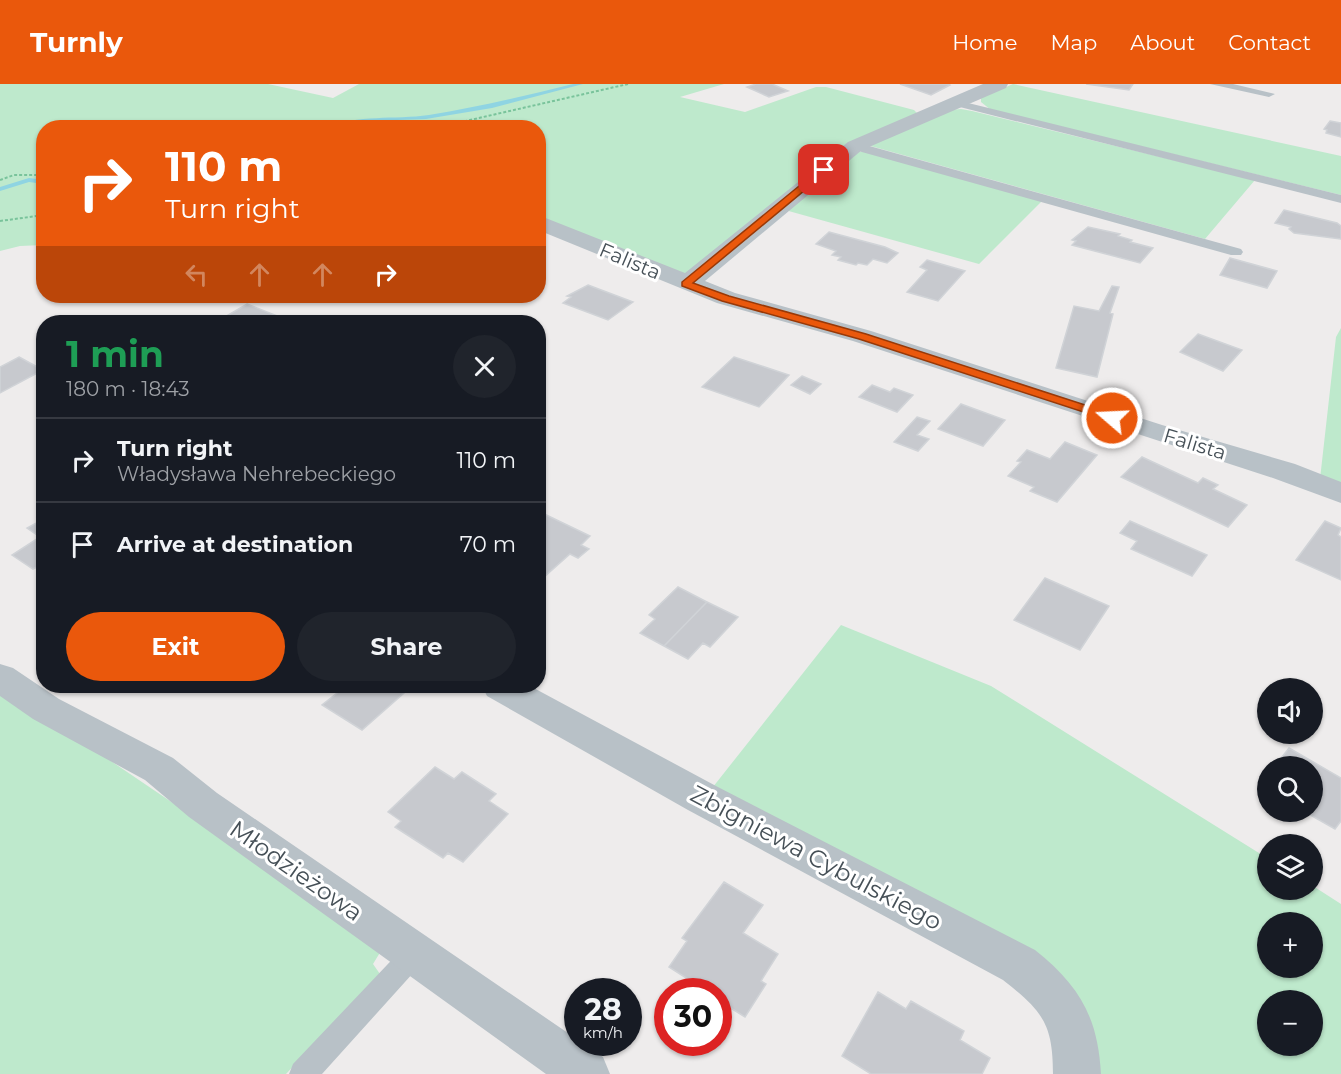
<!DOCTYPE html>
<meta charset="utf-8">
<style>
:root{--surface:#171b24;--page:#20242c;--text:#f1f3f6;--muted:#9ea1a6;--line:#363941;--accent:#ea580c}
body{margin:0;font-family:Montserrat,sans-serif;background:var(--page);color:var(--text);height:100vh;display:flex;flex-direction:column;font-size:22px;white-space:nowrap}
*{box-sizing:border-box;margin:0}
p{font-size:20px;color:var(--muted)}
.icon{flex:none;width:33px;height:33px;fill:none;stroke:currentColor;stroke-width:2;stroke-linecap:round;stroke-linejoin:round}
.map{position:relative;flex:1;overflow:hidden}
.drawer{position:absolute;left:36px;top:231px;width:510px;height:378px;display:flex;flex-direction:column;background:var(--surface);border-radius:24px;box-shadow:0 2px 4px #0004}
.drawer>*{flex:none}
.banner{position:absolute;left:36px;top:36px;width:510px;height:183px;border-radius:24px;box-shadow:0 2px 4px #0004;background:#ea580c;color:#fff;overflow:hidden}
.controls{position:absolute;left:1257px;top:594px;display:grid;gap:12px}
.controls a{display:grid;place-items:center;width:66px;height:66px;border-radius:50%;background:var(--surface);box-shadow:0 2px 4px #0004;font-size:30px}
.speed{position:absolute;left:564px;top:894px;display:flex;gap:12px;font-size:30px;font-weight:700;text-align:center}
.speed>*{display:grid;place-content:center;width:78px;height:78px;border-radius:50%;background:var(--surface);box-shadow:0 2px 4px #0004;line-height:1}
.speed small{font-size:15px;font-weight:400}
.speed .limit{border:9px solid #d22;background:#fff;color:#111}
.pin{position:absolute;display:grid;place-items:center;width:51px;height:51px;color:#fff;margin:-26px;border-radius:12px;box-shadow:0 3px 9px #0006}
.me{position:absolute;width:66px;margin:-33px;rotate:289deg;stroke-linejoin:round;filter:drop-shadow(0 0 4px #0008)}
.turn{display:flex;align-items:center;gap:21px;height:126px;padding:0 30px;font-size:27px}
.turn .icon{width:78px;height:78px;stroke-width:2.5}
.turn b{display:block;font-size:42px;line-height:51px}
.lanes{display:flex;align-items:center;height:57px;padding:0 30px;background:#0003;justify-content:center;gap:30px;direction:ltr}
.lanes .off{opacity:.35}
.round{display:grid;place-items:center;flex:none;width:63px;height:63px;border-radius:32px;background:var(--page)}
.head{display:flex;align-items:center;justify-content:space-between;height:102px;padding:0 30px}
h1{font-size:36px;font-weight:700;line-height:45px;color:#1e9e55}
.button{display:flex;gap:12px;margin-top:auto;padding:12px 30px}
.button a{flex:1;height:69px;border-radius:36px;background:var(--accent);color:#fff;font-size:24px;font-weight:700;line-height:69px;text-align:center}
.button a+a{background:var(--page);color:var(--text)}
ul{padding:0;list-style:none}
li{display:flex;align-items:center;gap:18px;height:84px;padding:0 30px;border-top:2px solid var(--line)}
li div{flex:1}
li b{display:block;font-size:22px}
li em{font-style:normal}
header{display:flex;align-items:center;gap:36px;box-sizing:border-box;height:84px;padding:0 30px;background:var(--accent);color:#fff}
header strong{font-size:28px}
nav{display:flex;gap:33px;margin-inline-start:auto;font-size:21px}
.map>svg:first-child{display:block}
.green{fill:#bee9cc;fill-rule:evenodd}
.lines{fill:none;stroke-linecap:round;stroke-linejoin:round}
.stream{fill:#8fd4e2;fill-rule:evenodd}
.building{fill:#c7c9ce;stroke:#d0d3d7;stroke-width:1.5}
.path{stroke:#79c39b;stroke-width:2;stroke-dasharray:3 2;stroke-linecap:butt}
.lane{fill:#b8c1c7;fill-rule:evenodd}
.street{fill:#b8c1c7;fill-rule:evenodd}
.route{fill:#ea580c;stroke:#983908;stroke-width:1.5}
.labels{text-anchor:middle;stroke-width:6;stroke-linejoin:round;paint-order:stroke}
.street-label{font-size:20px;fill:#465057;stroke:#fff}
.near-street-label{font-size:24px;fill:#465057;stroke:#fff}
</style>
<header>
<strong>Turnly</strong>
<nav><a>Home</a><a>Map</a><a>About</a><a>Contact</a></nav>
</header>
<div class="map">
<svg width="1341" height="990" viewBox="0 0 1341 990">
<rect width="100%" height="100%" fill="#eeecec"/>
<path class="green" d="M0,0H268L333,14L359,0H724L680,13L745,28L816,3H826L914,26L917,29L846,60L684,191L539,133L538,44H44L43,161L20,162L0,167Z
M1013,0L1341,72V111L991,26L981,18V14Z
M961,25L972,27L1255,96L1205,155L867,61L950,26Z
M859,68H869L1042,117L979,180L785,126Z
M1341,244V403L1320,395L1336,253Z
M841,541L991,602L1267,774L1268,806H1312L1313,802L1341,820V990H1088L1077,925L709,708ZM1268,838H1312V884H1268ZM1268,916H1312V962H1268Z
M0,607L105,673L384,862L373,880L380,890L286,990H0Z"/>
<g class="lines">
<path class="stream" d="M573,0H583L492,24L426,35L368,37L339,44H325C358,30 394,36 429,31C478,23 525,12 573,0Z
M29,94L44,96V100L29,98L0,107V103Z"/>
</g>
<path class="building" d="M756,0H772L788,7L769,13L747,3Z
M900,0H949L950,1L931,11Z
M1086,0H1133L1129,6Z
M1330,37L1341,39V53L1326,49L1327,46L1324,45Z
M1284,126L1337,139L1341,142V155L1294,149L1289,145L1291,143L1275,139Z
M1088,143L1120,150L1118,152L1132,156L1130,158L1153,164L1140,179L1072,161L1076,157L1072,156Z
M829,148L885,163L898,169L887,179L873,175L867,181L858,179L856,181L838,176L841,173L832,171L836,167L816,160Z
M1230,174L1277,187L1267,204L1220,191Z
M927,176L965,187L938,217L907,208L927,186L920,183Z
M588,201L633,218L608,236L563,219L571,213L567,212Z
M1112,202L1119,203L1110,229L1113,230L1097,293L1056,284L1074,222L1099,227Z
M247,220L285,235L279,238H216Z
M1198,250L1242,266L1223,287L1180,268Z
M19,273L43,286L0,309V283Z
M734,273L789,291L759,323L702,303Z
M802,292L821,300L810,310L791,301Z
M872,301L890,308L894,304L913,311L897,328L859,313Z
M961,320L1005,336L983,362L938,345Z
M917,333L930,337L917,351L929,355L918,367L894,358Z
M1065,358L1097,371L1057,418L1030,407L1034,403L1008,392L1021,378L1017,377L1027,366L1050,375Z
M1142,373L1198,399L1203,394L1218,401L1213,405L1247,421L1228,443L1121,393Z
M538,427L590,452L581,461L589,465L578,474L570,470L544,493L538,490Z
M44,429V479L33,485L12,471L40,453L27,444L42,436L37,433Z
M1130,437L1207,471L1192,492L1131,465L1137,457L1120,449Z
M1325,437L1341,444L1338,451L1341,453V496L1296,476Z
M1045,494L1109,522L1080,566L1014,536Z
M678,503L707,518L664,562L640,549L655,535L649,531Z
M707,518L738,533L710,563L703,559L688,575L664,562Z
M346,602H412L362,646L322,621Z
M1289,664L1341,694V737L1335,745L1305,728H1312V682H1275Z
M435,683L454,695L462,688L496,710L489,717L508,730L463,778L448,769L443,774L395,743L401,737L388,728Z
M724,798L763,821L743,849L778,870L761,897L766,900L745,933L721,918L718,922V908H692L686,904L691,897L669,883L687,857L682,854Z
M878,908L906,925L911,917L964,947L960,956L990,974L982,990H871L842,972Z"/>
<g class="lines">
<path class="path" d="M435,44L628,0
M0,96L14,91H44
M0,137L44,131"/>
<path class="lane" d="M1210,0H1233L1275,10L1269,13Z
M956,16L1341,111V119L952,21L950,19Z
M855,58L1241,165L1243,168L1241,171H1231L851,65L849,62Z
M414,858L423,862L427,870L423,878L322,990H289L293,980L405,862Z"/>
<path class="street" d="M983,0H1008L1006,4L862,66L705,197L735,209L871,247L1162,341L1295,380L1341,398V419L1273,394L853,257L717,219L538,146V131L685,189L848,58Z
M0,580L13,584L59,615L173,674L217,709L603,973L610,990H546L189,733L145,696L33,635L0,612Z
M482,602H530L716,702L1035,866C1079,901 1098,933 1101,990H1053C1053,939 1042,927 1003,896L688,726L487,612Z"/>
</g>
<path class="route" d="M821,84L829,86L693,199L729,212L866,250L1116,331V336H1108L859,255L722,217L682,202V198Z"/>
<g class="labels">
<g class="street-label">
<text transform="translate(630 177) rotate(23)" y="7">Falista</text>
<text transform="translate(1195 360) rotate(17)" y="7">Falista</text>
</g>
<g class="near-street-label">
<text transform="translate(816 774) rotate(28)" y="8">Zbigniewa Cybulskiego</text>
<text transform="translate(296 787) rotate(35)" y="8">Młodzieżowa</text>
</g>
</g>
</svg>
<div class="controls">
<a><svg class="icon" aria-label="sound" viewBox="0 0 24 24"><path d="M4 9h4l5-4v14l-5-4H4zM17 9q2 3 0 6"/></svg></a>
<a><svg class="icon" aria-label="search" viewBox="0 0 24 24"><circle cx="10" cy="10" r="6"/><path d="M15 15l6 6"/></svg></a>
<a><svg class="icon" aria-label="layers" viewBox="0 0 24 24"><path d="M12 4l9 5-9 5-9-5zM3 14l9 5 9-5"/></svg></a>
<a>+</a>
<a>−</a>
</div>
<div class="speed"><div>28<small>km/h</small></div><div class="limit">30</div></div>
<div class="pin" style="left:824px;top:86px;background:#d93025"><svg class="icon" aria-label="arrive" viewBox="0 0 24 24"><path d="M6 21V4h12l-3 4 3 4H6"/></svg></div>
<svg class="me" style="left:1112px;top:334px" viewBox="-20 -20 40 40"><circle r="17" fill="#ea580c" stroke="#fff" stroke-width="3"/><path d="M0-11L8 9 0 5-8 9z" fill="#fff"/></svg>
<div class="banner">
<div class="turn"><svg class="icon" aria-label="right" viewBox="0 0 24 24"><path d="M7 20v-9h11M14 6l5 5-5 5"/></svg><div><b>110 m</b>Turn right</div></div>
<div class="lanes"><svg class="icon off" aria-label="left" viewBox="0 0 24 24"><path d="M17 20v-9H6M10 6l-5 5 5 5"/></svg><svg class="icon off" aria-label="ahead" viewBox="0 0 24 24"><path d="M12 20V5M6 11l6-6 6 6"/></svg><svg class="icon off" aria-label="ahead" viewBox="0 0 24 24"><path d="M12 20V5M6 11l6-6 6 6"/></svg><svg class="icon" aria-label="right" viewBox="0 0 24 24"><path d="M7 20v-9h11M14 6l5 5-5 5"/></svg></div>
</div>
<section class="drawer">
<div class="head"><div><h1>1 min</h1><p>180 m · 18:43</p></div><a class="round"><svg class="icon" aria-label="close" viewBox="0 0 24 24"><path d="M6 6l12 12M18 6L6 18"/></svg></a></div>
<ul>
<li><svg class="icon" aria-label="right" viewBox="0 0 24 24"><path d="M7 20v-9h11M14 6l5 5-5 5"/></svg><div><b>Turn right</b><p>Władysława Nehrebeckiego</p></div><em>110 m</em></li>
<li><svg class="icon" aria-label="arrive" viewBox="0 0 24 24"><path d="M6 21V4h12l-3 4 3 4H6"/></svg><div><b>Arrive at destination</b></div><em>70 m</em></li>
</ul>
<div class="button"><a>Exit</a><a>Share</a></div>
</section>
</div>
